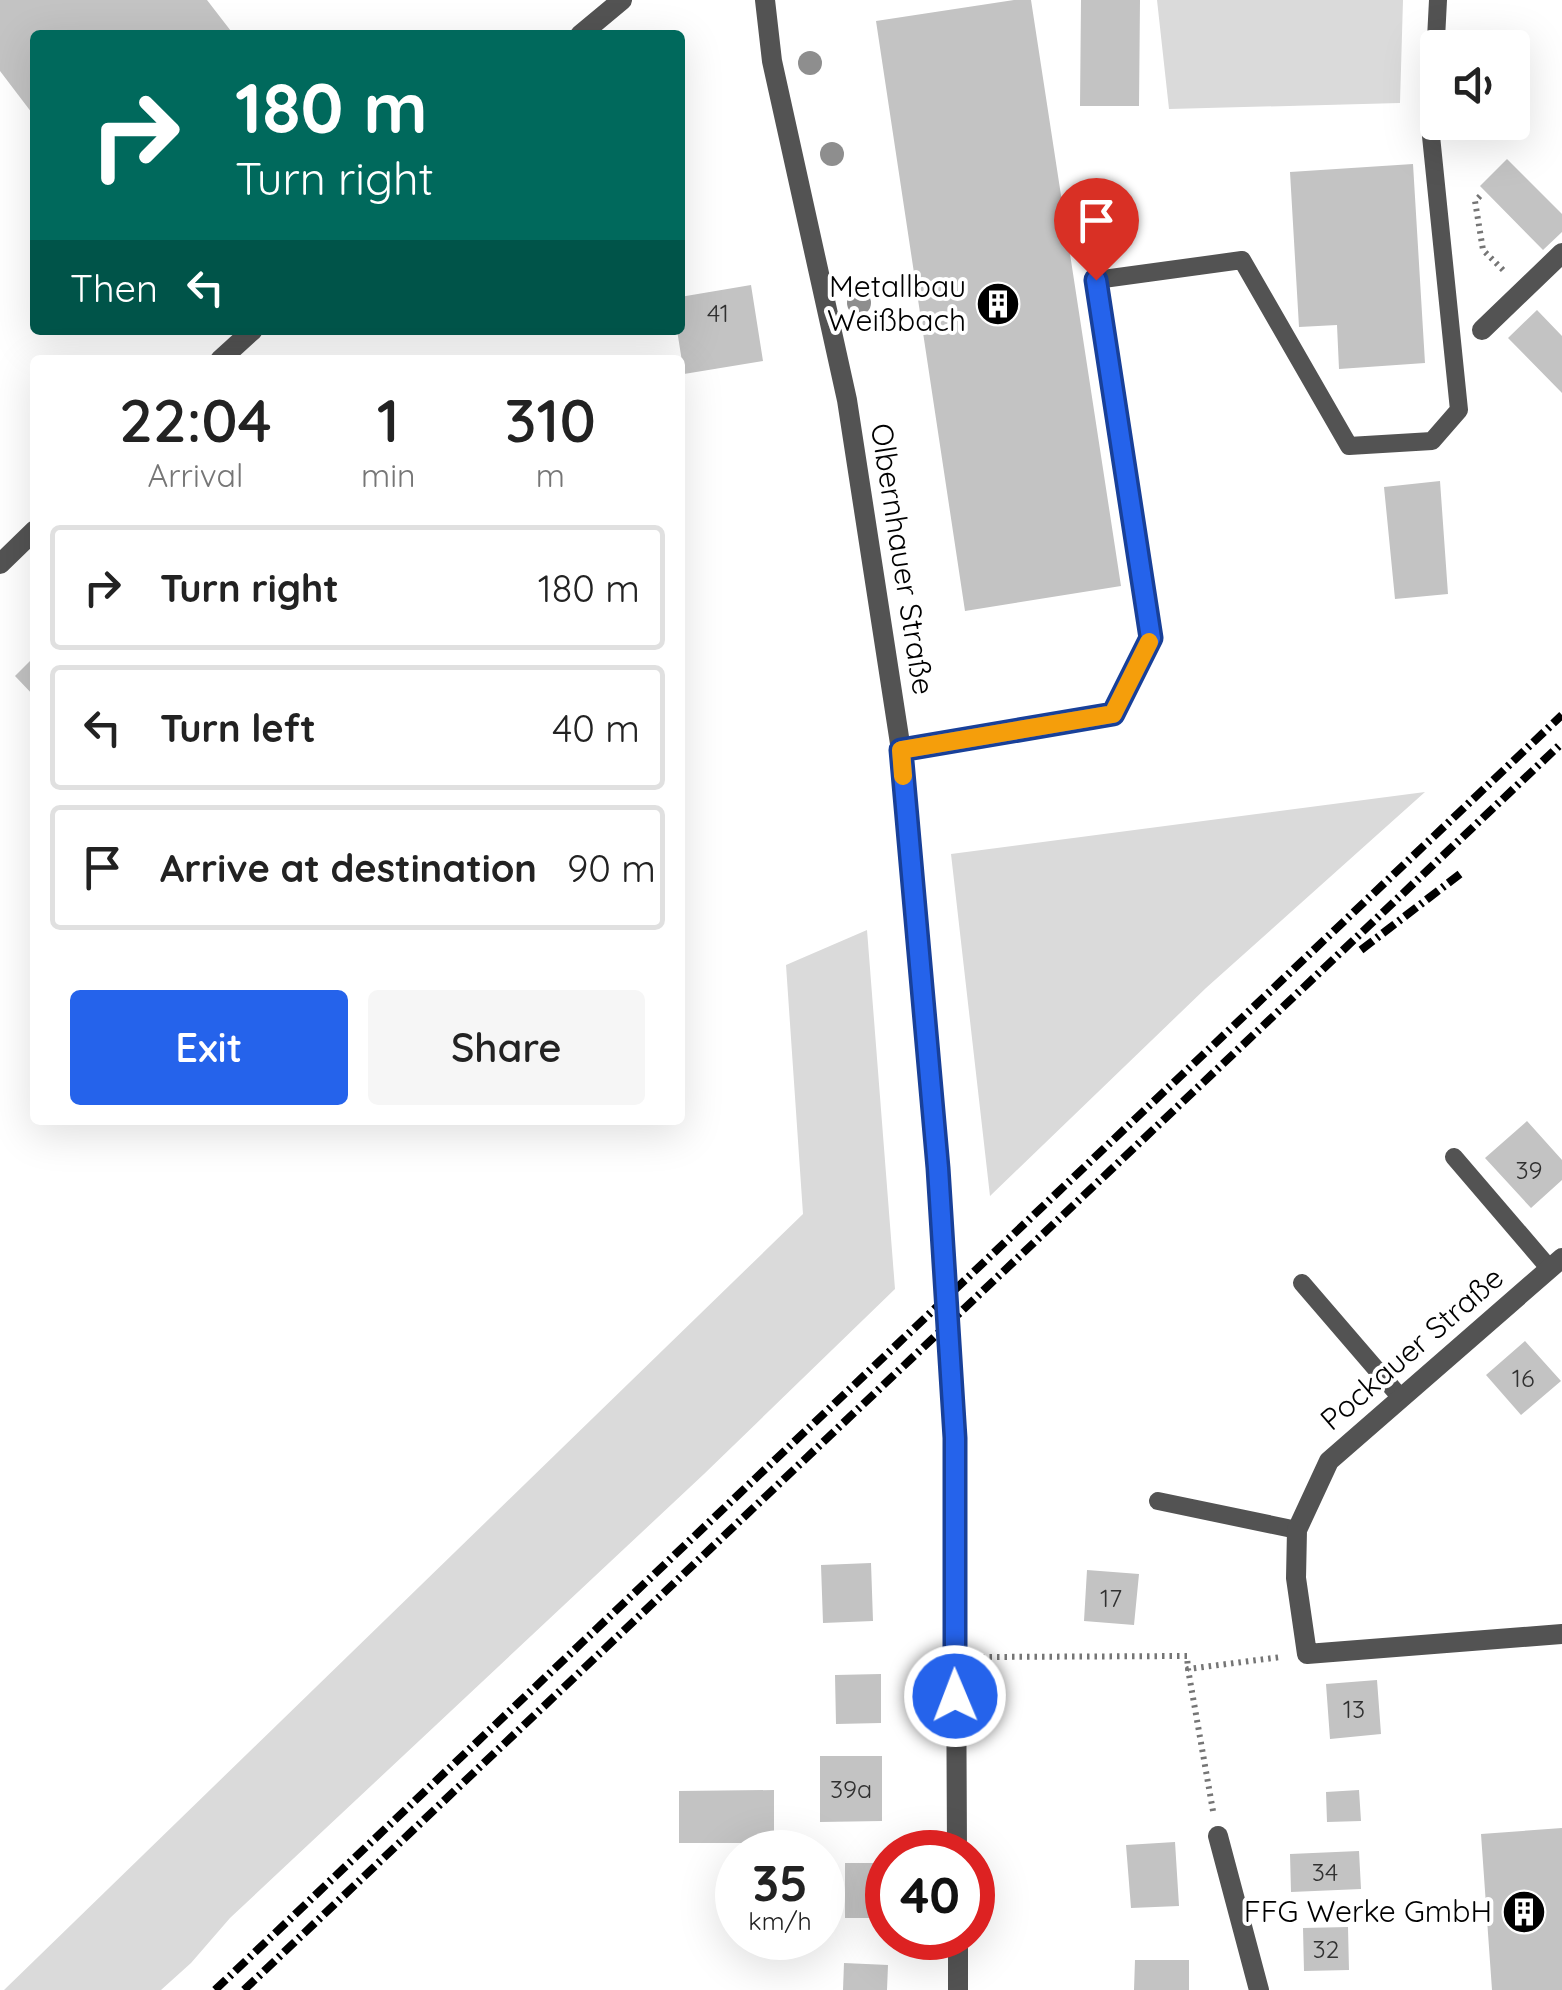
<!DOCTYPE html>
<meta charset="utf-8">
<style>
:root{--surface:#fff;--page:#f6f6f6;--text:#222;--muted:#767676;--line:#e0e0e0;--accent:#2563eb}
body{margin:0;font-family:Quicksand,sans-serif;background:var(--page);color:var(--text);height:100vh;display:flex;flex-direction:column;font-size:38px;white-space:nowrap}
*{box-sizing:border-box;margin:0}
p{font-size:32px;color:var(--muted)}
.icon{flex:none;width:55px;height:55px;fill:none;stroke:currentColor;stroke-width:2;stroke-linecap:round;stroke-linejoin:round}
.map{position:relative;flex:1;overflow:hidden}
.sheet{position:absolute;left:30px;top:355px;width:655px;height:770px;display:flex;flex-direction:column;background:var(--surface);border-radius:10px;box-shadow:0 10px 40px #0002}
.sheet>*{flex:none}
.top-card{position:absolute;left:30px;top:30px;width:655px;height:305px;border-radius:10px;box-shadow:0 10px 40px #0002;background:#00695c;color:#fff;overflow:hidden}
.buttons{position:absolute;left:1420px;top:30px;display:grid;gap:20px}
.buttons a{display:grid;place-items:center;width:110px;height:110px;border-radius:10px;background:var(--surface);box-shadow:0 10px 40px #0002;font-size:50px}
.speed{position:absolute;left:715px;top:1830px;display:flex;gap:20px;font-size:50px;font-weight:700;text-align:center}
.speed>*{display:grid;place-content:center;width:130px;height:130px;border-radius:50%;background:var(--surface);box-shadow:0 10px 40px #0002;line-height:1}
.speed small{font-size:25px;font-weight:400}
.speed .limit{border:15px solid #d22;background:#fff;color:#111}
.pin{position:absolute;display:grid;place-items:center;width:85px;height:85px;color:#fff;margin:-102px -42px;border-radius:50% 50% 50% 0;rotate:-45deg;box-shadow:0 0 10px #0007}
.pin .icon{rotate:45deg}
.me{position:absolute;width:110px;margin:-55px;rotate:359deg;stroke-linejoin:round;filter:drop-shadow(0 0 8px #0008)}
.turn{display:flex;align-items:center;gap:35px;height:210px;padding:0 40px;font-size:45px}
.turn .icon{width:130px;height:130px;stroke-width:2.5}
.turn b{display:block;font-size:70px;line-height:85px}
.then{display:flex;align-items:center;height:95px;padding:0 40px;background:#0003;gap:20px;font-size:38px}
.eta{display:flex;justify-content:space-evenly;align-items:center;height:170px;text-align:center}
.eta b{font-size:60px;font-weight:600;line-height:70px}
.cta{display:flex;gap:20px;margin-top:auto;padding:20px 40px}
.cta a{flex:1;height:115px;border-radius:10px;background:var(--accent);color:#fff;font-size:40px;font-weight:600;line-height:115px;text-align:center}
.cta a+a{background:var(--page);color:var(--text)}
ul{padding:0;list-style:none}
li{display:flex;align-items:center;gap:30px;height:125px;margin:0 20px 15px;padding:0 20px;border:5px solid var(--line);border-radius:10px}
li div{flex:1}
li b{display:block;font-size:38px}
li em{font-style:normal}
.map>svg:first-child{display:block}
.green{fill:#dadada}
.building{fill:#c3c3c3}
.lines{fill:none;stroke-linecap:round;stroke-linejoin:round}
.path{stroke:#757575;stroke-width:6;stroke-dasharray:2.5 5;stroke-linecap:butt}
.service{stroke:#535353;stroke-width:18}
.minor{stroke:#535353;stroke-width:20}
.tertiary{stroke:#535353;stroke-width:20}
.rail{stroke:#000;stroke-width:8;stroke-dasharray:15 5 2.5 5;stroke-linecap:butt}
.tree{fill:#8e8e8e}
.route-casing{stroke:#184099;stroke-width:25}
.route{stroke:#2563eb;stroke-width:18}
.slow{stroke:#f59e0b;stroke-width:18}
.labels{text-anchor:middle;stroke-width:8;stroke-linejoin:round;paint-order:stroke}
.number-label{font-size:25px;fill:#313131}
.poi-label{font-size:30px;fill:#000;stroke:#fff;text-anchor:end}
.street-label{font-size:30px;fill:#000;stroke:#fff}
</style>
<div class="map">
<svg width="1562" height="1990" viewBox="0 0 1562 1990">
<rect width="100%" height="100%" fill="#fff"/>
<path class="green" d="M1157,0H1403L1400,103L1169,109Z
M1425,792L1206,988L990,1196L951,854Z
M867,930L895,1289L704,1474L230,1918L191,1963L161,1990H4L803,1214L786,965Z"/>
<path class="building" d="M0,0H207L234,35H35V117L0,71Z
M1014,0H1031L1121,586L965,611L876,21Z
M1081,0H1140L1139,106H1080Z
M1507,159L1562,214V232L1543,250L1480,186Z
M1413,164L1425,363L1339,369L1337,325L1299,327L1290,172Z
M751,285L763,361L684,374L677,330H680V297Z
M1537,310L1562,336V393L1508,338Z
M1440,481L1448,594L1395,599L1384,487Z
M35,656V697L15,676Z
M1527,1121L1562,1160V1180L1531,1208L1485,1158Z
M1525,1341L1561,1381L1521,1415L1486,1375Z
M871,1563L873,1621L823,1623L821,1565Z
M1087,1570L1139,1574L1134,1625L1084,1621Z
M881,1674V1723L836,1724L835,1675Z
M1377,1680L1381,1734L1330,1739L1326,1684Z
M820,1756H882V1821L820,1822Z
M774,1790V1843H679V1791Z
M1359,1790L1361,1821L1327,1822L1326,1792Z
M1562,1828V1990H1492L1481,1834Z
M1175,1842L1179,1906L1131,1908L1126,1845Z
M1359,1851L1361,1889L1291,1892L1290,1854Z
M845,1863H887V1918H845Z
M1348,1927L1349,1970L1304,1971L1303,1928Z
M1135,1960H1189V1990H1134Z
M844,1963L888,1965L887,1990H843Z"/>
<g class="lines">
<path class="path" d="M1480,196L1475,201L1483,250L1505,272
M982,1657L1187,1656L1188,1669
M1213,1811L1188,1669L1281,1657"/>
<path class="service" d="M901,750L1113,714L1151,638L1096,280L1242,260L1349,446L1432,441L1459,410L1431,136L1438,0
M1454,1157L1550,1269
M1302,1283L1401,1398
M1158,1501L1297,1530"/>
<path class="minor" d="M580,35L622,0
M1482,330L1562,253
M220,360L253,330
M0,564L35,530
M1562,1258L1329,1461L1297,1530L1296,1578L1307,1654L1562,1634
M1218,1836L1259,1990"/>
<path class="tertiary" d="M765,0L772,61L847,400L901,750L937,1168L955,1438L957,1852
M958,1938V1990"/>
<path class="rail" d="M1361,950L1460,874
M215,1990L1562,715
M244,1990L1562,743"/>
</g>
<g class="tree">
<circle cx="810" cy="63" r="12"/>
<circle cx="832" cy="154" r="12"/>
<circle cx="859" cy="303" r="12"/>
</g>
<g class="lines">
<g class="route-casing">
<path id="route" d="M955,1696V1438L938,1168L901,750L1113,714L1151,638L1096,280"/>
</g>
<use href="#route" class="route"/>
<path class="slow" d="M903,776L901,750L1113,714L1149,642"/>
</g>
<defs>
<g id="building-disc" transform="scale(2.25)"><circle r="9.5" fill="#000" stroke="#fff"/><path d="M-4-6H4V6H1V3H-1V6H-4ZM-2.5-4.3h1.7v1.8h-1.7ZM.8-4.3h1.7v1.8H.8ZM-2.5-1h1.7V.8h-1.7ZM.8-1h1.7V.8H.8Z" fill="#fff"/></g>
</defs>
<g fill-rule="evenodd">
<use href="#building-disc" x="998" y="304"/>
<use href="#building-disc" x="1524" y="1912"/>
</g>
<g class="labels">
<g class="number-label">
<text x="718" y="322">41</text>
<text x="1529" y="1179">39</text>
<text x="1523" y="1387">16</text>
<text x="1111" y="1607">17</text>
<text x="1354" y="1718">13</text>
<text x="851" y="1798">39a</text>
<text x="1325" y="1881">34</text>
<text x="1326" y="1958">32</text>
</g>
<g class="poi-label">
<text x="966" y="297">Metallbau<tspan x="966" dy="34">Weißbach</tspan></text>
<text x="1492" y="1922">FFG Werke GmbH</text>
</g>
<g class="street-label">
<text transform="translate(902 559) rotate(81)" y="10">Olbernhauer Straße</text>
<text transform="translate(1412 1349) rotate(-41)" y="10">Pockauer Straße</text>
</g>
</g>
</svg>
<div class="buttons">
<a><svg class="icon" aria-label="sound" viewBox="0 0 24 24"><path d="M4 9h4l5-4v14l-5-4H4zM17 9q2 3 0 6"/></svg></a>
</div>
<div class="speed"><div>35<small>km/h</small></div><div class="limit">40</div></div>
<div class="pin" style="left:1096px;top:280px;background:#d93025"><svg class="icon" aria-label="arrive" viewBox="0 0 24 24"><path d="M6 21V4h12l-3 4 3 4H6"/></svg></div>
<svg class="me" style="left:955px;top:1696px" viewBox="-20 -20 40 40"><circle r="17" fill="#2563eb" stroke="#fff" stroke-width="3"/><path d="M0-11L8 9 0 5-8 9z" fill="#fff"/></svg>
<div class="top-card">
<div class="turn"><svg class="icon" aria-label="right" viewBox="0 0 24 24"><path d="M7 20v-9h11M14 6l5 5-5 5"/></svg><div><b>180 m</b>Turn right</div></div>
<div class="then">Then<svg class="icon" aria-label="left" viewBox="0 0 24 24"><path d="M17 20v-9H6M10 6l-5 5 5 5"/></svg></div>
</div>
<section class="sheet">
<div class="eta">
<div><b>22:04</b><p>Arrival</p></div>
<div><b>1</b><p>min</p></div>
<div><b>310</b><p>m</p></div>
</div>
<ul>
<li><svg class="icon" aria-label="right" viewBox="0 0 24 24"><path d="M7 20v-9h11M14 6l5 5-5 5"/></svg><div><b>Turn right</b></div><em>180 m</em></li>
<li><svg class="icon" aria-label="left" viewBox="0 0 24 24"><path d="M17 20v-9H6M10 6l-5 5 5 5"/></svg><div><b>Turn left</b></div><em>40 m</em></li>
<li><svg class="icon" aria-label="arrive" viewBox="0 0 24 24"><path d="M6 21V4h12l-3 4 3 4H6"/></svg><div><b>Arrive at destination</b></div><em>90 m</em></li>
</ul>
<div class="cta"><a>Exit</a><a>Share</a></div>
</section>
</div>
